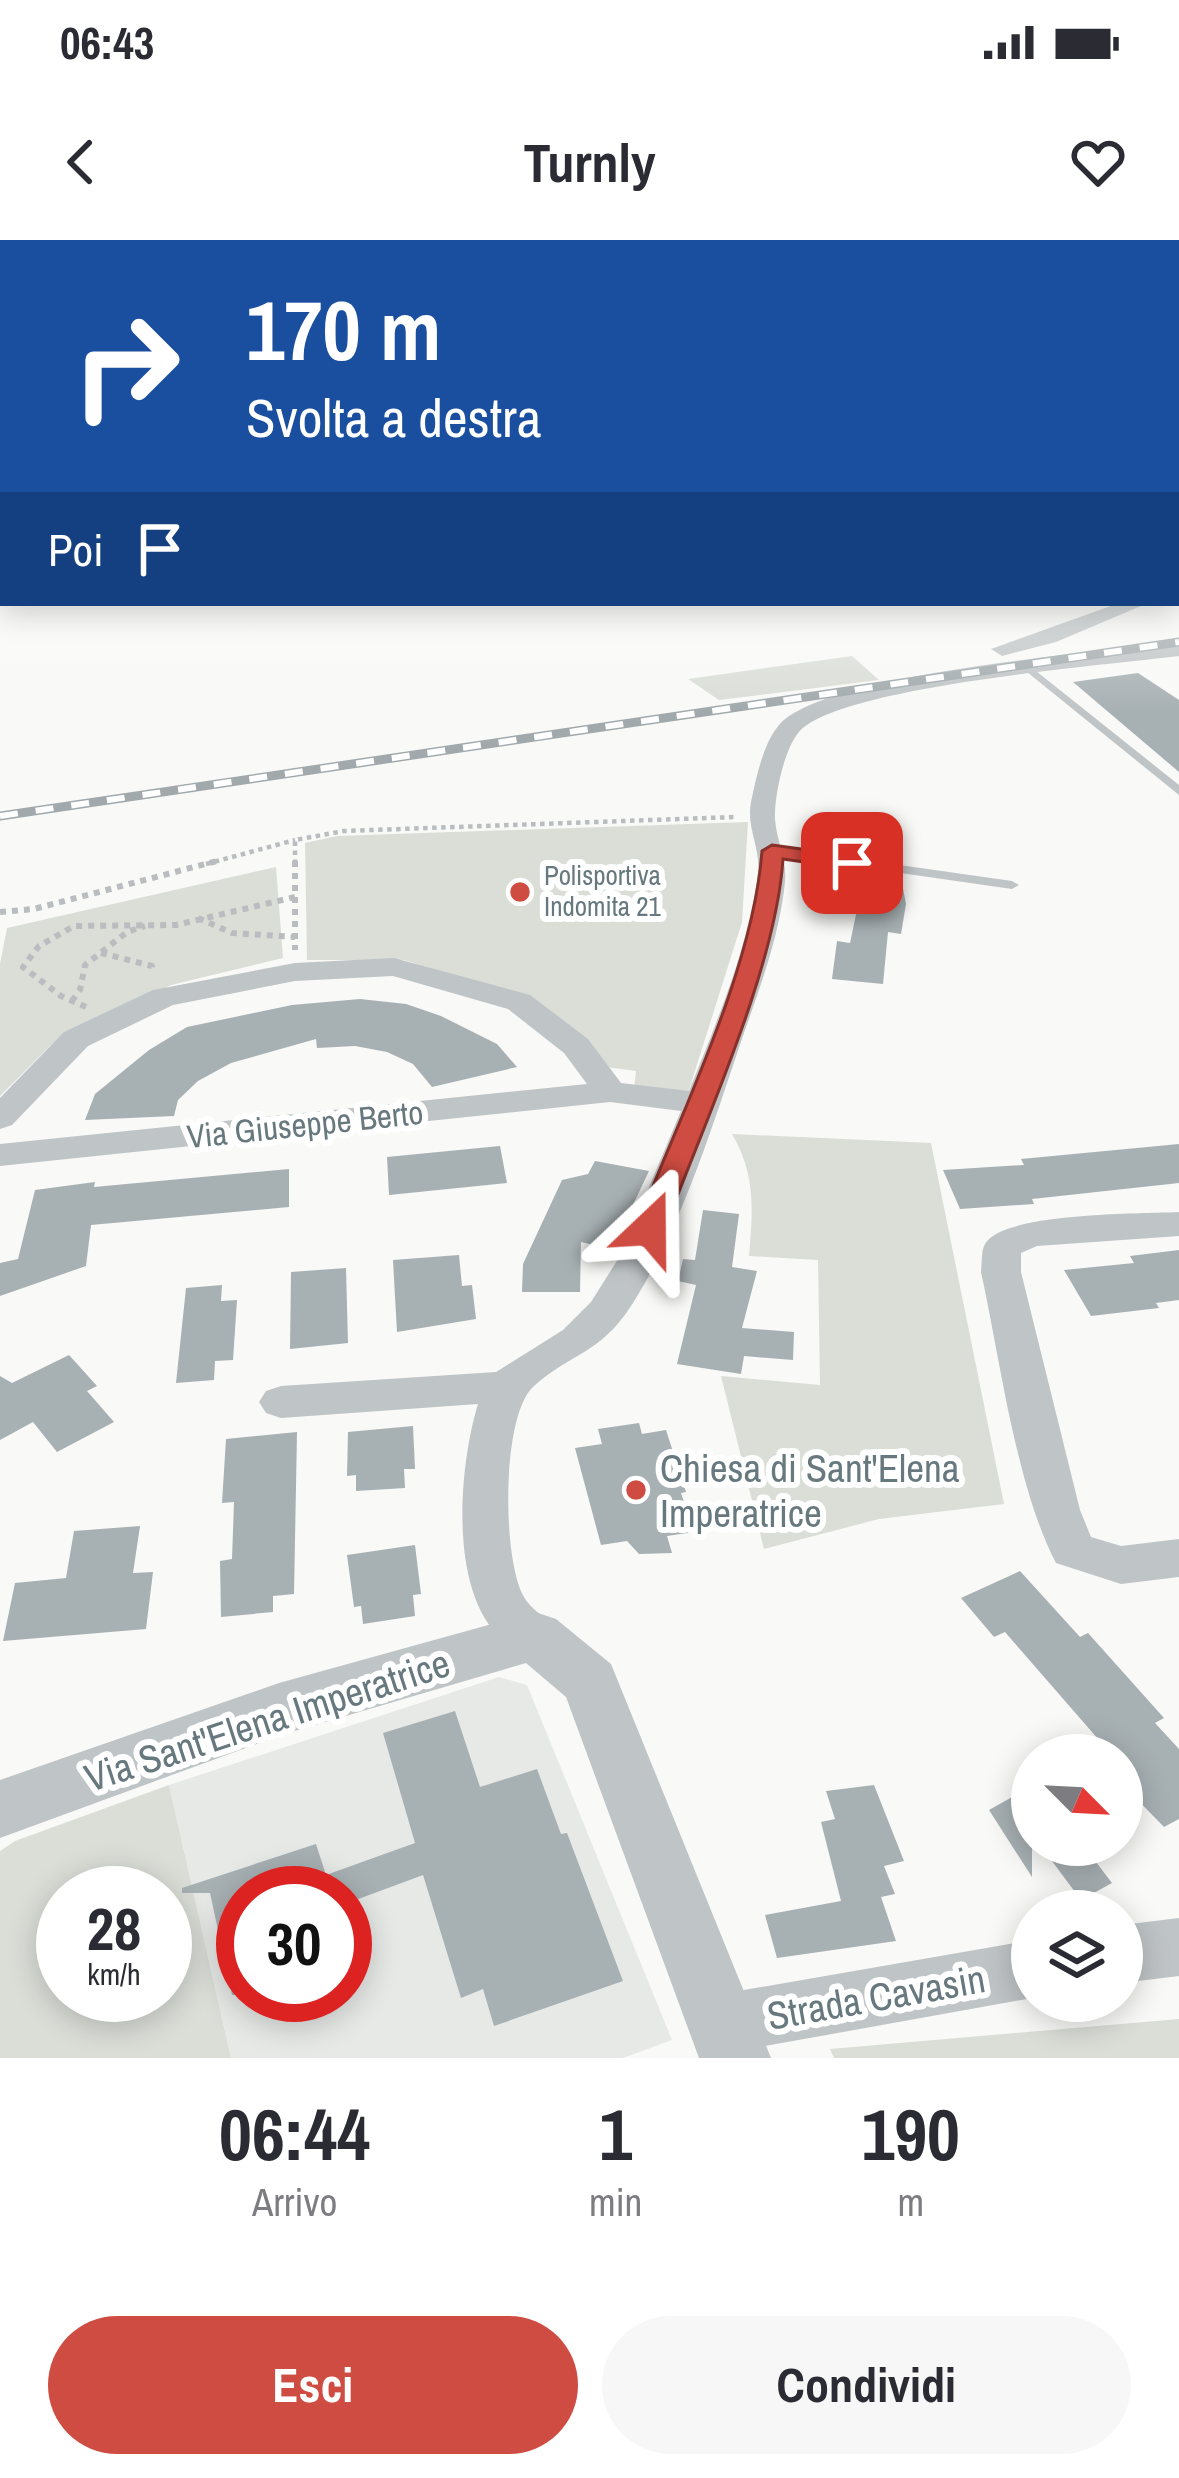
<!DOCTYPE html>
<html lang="it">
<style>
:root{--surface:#fff;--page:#f7f7f7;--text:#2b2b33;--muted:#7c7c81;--accent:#cf4c42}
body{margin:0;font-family:"Archivo Narrow",sans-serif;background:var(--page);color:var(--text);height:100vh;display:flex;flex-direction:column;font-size:45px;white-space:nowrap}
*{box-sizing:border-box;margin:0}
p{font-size:39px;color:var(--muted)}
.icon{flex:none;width:66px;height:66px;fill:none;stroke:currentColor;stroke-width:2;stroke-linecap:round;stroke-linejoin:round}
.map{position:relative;height:1818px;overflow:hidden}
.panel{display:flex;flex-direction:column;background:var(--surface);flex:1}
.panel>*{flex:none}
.guide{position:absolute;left:0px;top:0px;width:1179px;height:366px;box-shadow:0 6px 30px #0003;background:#1a4fa0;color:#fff;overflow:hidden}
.needle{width:78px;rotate:114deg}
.tools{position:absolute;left:1011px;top:1494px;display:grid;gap:24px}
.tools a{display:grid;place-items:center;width:132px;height:132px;border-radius:50%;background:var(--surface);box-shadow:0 6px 30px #0003;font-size:60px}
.speed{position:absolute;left:36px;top:1626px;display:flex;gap:24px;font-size:60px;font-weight:700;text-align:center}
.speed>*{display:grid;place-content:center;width:156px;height:156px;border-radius:50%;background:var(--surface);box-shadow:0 6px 30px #0003;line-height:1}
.speed small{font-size:30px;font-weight:400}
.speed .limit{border:18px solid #d22;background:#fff;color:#111}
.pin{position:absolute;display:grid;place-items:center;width:102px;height:102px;color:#fff;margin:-51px;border-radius:24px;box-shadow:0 6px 18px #0006}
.me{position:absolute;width:132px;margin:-66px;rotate:23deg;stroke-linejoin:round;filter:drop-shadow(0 0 9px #0008)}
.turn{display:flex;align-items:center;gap:42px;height:252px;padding:0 48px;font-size:54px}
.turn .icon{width:156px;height:156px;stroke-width:2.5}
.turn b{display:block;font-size:84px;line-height:102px}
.then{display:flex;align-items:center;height:114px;padding:0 48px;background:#0003;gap:24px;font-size:45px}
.eta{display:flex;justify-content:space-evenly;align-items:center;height:204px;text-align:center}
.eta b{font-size:72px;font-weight:700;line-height:84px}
.cta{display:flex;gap:24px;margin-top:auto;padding:24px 48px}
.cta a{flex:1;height:138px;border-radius:72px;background:var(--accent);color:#fff;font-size:48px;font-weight:700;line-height:138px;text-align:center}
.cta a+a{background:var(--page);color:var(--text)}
.status{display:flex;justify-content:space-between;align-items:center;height:84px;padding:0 60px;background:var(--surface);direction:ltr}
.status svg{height:33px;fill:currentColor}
header{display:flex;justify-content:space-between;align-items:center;height:156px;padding:0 48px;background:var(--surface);font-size:54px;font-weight:700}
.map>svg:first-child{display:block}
.built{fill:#e7e9e7;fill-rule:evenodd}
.green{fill:#daded7;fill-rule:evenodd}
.building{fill:#a7b0b3}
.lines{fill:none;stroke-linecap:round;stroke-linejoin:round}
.path-far1{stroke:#b9bdbf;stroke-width:4.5;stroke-dasharray:4.5 4.5;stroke-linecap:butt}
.path{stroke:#b9bdbf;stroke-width:6;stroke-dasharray:6 6;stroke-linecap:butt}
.service{fill:#bfc4c6;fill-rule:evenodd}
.minor{fill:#bfc4c6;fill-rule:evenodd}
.tertiary{fill:#bfc4c6;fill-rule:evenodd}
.rail-casing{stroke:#a1a9ac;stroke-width:9}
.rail{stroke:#fff;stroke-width:6;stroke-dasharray:18;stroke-linecap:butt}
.route{fill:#cf4c42;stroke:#87312b;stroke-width:3}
.poi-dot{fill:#cf4c42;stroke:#fff;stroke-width:4.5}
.labels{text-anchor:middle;stroke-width:12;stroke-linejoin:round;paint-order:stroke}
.far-poi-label{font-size:27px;fill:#67797f;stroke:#fff;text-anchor:start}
.street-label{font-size:33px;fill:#67797f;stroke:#fff}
.near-poi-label{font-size:39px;fill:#67797f;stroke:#fff;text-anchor:start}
.near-street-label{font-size:39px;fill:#67797f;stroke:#fff}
</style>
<div class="status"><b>06:43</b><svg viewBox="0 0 49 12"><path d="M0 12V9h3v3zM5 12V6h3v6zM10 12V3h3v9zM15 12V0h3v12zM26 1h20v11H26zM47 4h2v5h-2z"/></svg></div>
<header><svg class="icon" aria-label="back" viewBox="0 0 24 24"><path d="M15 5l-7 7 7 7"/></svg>Turnly<svg class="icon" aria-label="heart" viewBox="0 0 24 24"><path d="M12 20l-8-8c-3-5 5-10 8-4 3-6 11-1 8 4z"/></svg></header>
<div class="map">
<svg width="1179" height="1818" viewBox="0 0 1179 1818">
<rect width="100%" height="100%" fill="#f9f9f7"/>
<path class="built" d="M1179,399V404L0,579V572Z
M499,1437L527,1445L672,1800L623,1818H231L169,1545ZM243,1653H345V1755H243Z"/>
<path class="green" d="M852,416L879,440L719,460L688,439Z
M748,582L742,682L688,853L634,849L636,831L606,827L525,758L404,720H307L305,603L337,596Z
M276,627L283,718L171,745L52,804L0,856V724L7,688Z
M732,894L931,903L1004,1264L879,1279L764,1309L721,1136L820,1145L818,1020L749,1016C753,970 756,935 732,894Z
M169,1545L231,1818H0V1611L15,1601ZM63,1653H165V1755H63Z
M1179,1779V1818H834L830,1809Z"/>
<path class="building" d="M1138,433L1179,460V532L1073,442Z
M865,632L901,638L906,664L901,694L888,692L883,744L832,739L837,701L850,703Z
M360,759L406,764L441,776L497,804L517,827L432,847L413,824L387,812L355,806L317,808L316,799L231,823L198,841L178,860L174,876L85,880L95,854L149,810L187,787L292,765Z
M1179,904V943L1032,959L1034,964L960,969L943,930L1024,925L1021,919Z
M500,906L507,943L389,955L387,917Z
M595,921L649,931L612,1009L581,1002L580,1052H522L523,1024L562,940L588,934Z
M289,929V967L91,985L86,1026L0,1056V1023L18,1019L35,950L95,942L94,947Z
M703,970L739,974L732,1027L757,1031L742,1088L794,1092L793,1120L744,1116L741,1134L677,1124L696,1045L678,1041L683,1019L695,1020Z
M1179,1010V1060L1156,1063L1159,1068L1091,1076L1064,1030L1134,1023L1130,1016Z
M459,1015L462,1046L472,1045L476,1079L397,1092L393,1020Z
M346,1028L348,1103L290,1109L291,1032Z
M222,1045L221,1061L237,1060L233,1120L215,1121L214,1140L176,1143L186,1048Z
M69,1115L97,1146L87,1151L114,1182L57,1212L33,1182L0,1200V1136L12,1143Z
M639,1183L642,1194L666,1190L686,1252L681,1253L694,1292L667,1296L672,1313L639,1314L627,1301L601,1305L575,1208L602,1204L598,1189Z
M413,1186L415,1229H404L405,1248L356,1251V1235L347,1236L348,1192Z
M297,1192L294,1354L273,1356V1372L221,1377L220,1321L232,1319L234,1262L222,1263L226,1199Z
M140,1286L133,1333L153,1332L146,1389L3,1401L15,1343L66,1338L74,1291Z
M415,1305L421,1354L413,1355L415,1376L363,1384L361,1366L354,1367L347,1315Z
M1020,1331L1080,1397L1088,1393L1164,1478L1155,1483L1179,1509V1579L1164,1587L1122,1544V1515H1112L1005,1392L994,1397L961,1358Z
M455,1471L480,1547L537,1529L561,1594L567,1593L623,1741L494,1786L483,1749L461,1758L423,1635L345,1664V1653H243V1754L232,1755L210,1653H182V1648L316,1604L326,1635L415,1603L383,1493Z
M874,1545L904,1621L884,1626L895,1654L881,1657L896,1701L777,1718L765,1675L841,1661L821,1582L835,1579L826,1551Z
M1032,1546V1637L989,1570Z
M1040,1605H1083L1112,1643L1081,1660Z"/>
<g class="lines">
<path class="path-far1" d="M206,624L295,600
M295,624V600L344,591L735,577"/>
<path class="path" d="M295,621V710
M0,672L34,669L217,621
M198,678L232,693L295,697
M101,713L152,726V733
M72,761L80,750L85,725L127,692L145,686
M86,767L61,756L23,727L39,706L74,686L176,685L295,657"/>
<path class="service" d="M1031,427L1179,545V555L1027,432V428Z
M773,607L1012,641L1019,645L1012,649L768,614L766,611Z"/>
<path class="minor" d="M0,249H3V259H0Z
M1176,349H1179V361H1176Z
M1119,363H1148L1056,402L1002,416L991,409Z
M1179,402V416C1109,425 839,446 799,492C784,509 774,557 775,579C777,606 789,619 784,650C778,698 761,745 745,790C713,883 684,983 631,1066C600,1114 571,1113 534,1146C501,1174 502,1320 524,1357C533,1373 551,1378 560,1396L553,1411C531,1418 520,1414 502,1399C448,1352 459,1226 478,1164L281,1178L266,1173L259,1162L266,1151L281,1146L496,1132L563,1090L591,1062L620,1016L681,871L610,862L0,926V904L587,844L564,813L508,769L393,736L295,741L173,765L88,806L12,885L0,889V858L64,792L153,750L295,723L394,718L530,755L588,799L621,843L689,851C717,781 748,709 758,634C761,608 746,588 751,562C756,538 763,504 779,485C824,433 1102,412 1179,402Z
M1179,972V996L1037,1006L1021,1013V1032L1080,1270L1091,1297L1121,1306L1179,1299V1337L1121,1344L1056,1323C1016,1247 1000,1118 981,1032C982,1023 981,1011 985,1004C1002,972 1143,974 1179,972Z
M1179,1678V1736L1122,1743V1685Z
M1032,1700V1758L721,1814L699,1806L691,1784L699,1762L721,1754Z"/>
<path class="tertiary" d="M535,1372L556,1379L611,1424L771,1818H699L566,1457L526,1423L281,1495L0,1598V1540L279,1443Z"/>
<g class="rail-casing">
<path id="rail" d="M0,576L1179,402"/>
</g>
<use href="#rail" class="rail"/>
</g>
<linearGradient id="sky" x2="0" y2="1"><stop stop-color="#94bada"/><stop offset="0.46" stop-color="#fcfcfb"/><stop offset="1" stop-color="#fcfcfb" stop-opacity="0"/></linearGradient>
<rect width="1179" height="473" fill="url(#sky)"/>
<path class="route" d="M772,605L852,616L863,623L852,629L783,619C776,728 704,883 665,988L660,994H640L636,988C680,875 753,731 762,611Z"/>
<g class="poi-dot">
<circle cx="520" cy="652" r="12"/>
<circle cx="636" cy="1250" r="12"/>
</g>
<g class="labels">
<g class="far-poi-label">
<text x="544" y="645">Polisportiva<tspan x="544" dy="31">Indomita 21</tspan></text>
</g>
<g class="street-label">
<text transform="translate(305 884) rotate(-6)" y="12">Via Giuseppe Berto</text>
</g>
<g class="near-poi-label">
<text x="660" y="1242">Chiesa di Sant'Elena<tspan x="660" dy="45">Imperatrice</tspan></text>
</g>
<g class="near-street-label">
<text transform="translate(267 1480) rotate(-18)" y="14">Via Sant'Elena Imperatrice</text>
<text transform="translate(876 1757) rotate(-10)" y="14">Strada Cavasin</text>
</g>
</g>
</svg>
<div class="tools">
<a><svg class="needle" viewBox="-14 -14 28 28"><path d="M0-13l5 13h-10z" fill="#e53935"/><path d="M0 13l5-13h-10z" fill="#7c7c81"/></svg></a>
<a><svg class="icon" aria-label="layers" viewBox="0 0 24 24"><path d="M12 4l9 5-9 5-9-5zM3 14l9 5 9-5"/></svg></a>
</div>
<div class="speed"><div>28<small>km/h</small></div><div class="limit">30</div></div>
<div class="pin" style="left:852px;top:623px;background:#d93025"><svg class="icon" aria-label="arrive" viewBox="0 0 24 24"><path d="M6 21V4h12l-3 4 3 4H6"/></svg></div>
<svg class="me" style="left:650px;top:988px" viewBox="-20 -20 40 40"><path d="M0-17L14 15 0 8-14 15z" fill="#cf4c42" stroke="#fff" stroke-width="4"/></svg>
<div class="guide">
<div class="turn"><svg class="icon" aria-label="right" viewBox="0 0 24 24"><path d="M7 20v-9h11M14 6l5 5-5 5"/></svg><div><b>170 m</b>Svolta a destra</div></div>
<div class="then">Poi<svg class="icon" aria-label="arrive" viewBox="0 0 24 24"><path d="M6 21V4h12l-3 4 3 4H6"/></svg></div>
</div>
</div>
<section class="panel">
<div class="eta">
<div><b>06:44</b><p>Arrivo</p></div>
<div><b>1</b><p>min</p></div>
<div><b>190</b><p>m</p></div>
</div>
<div class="cta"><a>Esci</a><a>Condividi</a></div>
</section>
